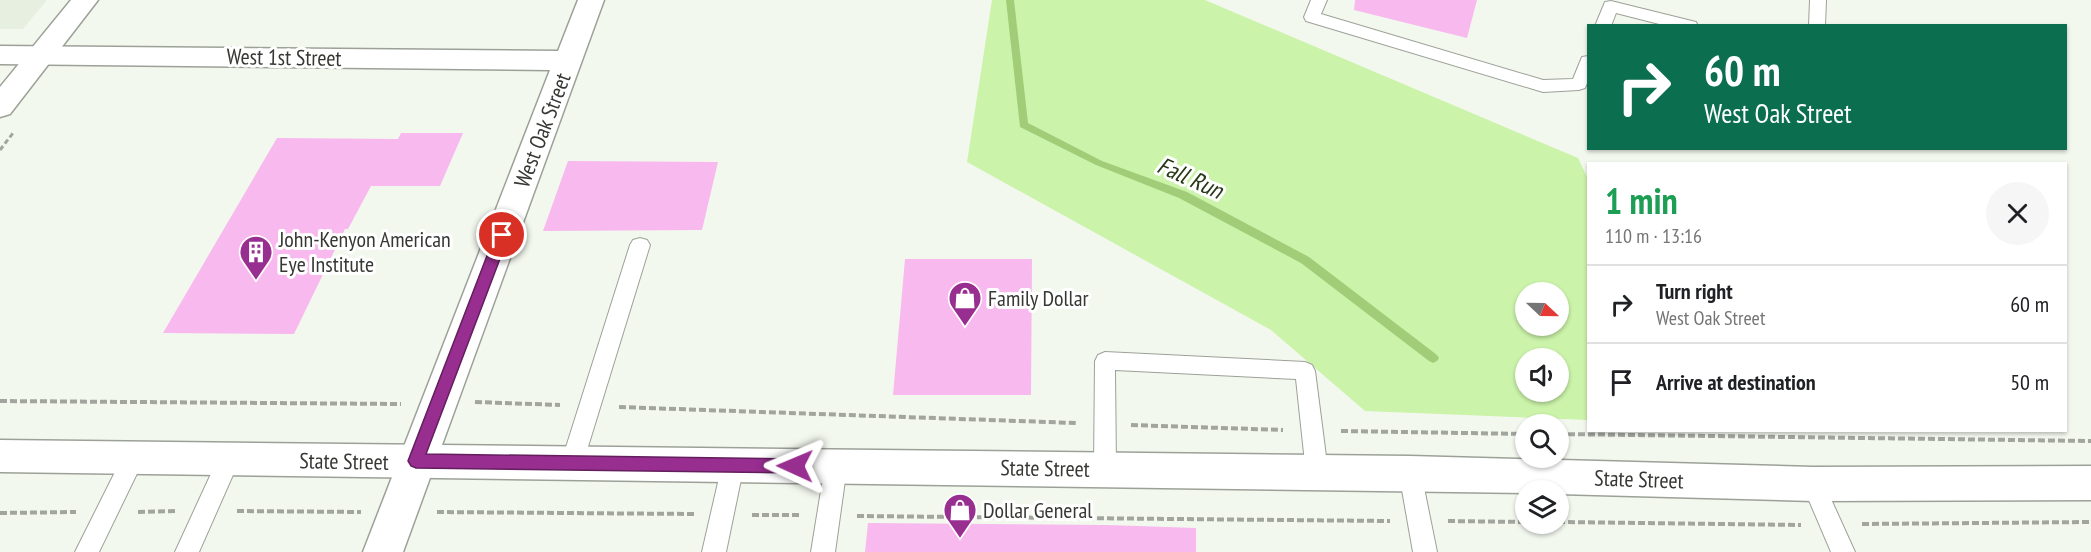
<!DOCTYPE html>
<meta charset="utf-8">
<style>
:root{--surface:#fff;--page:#f6f6f6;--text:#202124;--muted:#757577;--line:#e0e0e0}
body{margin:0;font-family:"PT Sans Narrow",sans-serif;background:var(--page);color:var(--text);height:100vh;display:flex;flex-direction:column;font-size:22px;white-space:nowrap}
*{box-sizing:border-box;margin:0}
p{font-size:20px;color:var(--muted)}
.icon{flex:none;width:33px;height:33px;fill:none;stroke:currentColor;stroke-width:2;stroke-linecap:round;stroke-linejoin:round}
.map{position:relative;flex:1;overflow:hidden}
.panel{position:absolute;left:1587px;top:162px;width:480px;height:270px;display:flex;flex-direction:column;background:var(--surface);border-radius:0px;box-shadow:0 2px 4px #0004}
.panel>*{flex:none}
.banner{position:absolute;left:1587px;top:24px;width:480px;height:126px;border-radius:0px;box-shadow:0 2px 4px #0004;background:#0b6e4f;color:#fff;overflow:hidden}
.needle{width:39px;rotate:112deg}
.controls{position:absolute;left:1515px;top:282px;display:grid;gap:12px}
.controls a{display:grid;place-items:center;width:54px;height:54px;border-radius:50%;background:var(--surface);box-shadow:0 2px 4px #0004;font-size:30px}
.pin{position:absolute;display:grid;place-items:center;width:51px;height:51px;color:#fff;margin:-26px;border:3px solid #fff;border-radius:50%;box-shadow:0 2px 6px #0007}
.me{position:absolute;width:66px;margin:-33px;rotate:271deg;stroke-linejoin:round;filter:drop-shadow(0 0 4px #0008)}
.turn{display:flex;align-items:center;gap:21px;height:126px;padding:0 18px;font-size:27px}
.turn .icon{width:78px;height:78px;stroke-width:2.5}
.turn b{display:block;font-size:42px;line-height:51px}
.round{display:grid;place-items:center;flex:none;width:63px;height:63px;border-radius:32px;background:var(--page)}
.head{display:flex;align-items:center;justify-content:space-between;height:102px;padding:0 18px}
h1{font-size:36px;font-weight:700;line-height:45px;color:#1e9e55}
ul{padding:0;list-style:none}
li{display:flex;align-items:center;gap:18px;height:78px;padding:0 18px;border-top:2px solid var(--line)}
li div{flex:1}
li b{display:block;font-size:22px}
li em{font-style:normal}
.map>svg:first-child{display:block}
.built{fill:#e7f0e0}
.green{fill:#cbf3a9;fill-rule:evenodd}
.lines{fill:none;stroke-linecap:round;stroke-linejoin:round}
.stream{fill:#a1cd78;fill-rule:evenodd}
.building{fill:#f7b9ee}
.lane-casing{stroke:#9ca198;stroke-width:2}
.street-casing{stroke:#9ca198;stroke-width:3}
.secondary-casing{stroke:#9ca198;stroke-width:3}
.path-far1{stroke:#a1a59e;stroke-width:3;stroke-dasharray:5 3;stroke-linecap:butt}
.path{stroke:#a1a59e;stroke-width:4;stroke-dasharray:7 3;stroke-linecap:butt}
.lane{fill:#fff;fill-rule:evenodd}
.street{fill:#fff;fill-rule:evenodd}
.secondary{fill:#fff;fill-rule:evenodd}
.route{fill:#982e90;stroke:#631e5e;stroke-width:1.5}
.labels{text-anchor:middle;stroke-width:6;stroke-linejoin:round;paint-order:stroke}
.street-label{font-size:22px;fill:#363834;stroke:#fff}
.poi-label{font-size:22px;fill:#363834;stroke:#fff;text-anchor:start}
.water-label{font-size:24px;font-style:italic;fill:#263815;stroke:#fff}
</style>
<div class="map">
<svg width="2091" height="552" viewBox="0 0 2091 552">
<rect width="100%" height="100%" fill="#f3f8ef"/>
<path class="built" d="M0,0H47L23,29H0Z"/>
<path class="green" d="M992,0H1205L1578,158L1588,179V420L1365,411L1271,330L967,162ZM1526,292H1558V326H1526ZM1526,358H1558V392H1526Z"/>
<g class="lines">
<path class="stream" d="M1006,0H1014L1028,123L1102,161L1187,192L1309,257L1437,355L1439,358L1437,361L1433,363L1429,361L1301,263L1179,198L1096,165L1020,127Z"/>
</g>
<path class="building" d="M1355,0H1477L1467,38L1354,10Z
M401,133H463L440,186H371L348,229H345L294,334L163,333L277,138L398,139Z
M568,161L718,162L702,230L543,231Z
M905,259H1032L1031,395H893Z
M868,523L1108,525L1196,528V552H865Z"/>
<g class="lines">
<g class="lane-casing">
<path id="lane" d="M1311,0H1327L1321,14L1543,80L1573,79L1582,57L1588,56V81L1585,88L1579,90L1543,92L1306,21L1304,17Z
M1810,0H1826L1825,26H1809Z
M1611,1L1696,22L1698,26H1667L1616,13L1611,26H1595L1605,2Z
M640,238L647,240L650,245L583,463L580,470L572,473L564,470L561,463L630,245L633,240Z
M1105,352L1305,362L1312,365L1315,371L1328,472L1325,479L1317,482L1309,479L1306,472L1296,379L1115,370L1116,469L1113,476L1105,479L1097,476L1094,469L1095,361L1098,355Z
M134,447L142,450L145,457L99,552H75L126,450Z
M229,449L237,452L240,459L199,552H175L221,452Z
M733,455L741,458L744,465L726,552H702L722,465L725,458Z
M836,456L844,459L847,466L835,552H811L825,466L828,459Z
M1410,463L1418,466L1421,473L1437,552H1413L1399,473L1402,466Z
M1813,474L1821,477L1855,552H1831L1802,484L1805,477Z"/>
</g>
<g class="street-casing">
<path id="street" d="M578,0H604L403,552H363L550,70L0,64V46L558,51Z"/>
</g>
<g class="secondary-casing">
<path id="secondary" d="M71,0H98L10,114L0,117V87Z
M0,440L1410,456L1813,467L2091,466V500L1813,501L1558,494V490H1526V493L0,472Z"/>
</g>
<path class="path-far1" d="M0,150L13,133"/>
<path class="path" d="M0,401L401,404
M475,402L560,405
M619,407L1076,423
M1131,425L1283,430
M1341,431L1526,434
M1558,434L2091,441
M237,511L361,512
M138,512L175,511
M437,512L694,514
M0,513L76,512
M752,515H799
M857,516L1390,521
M1448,521L1526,522
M1558,522L1801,525
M1862,524L2091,522"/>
<use href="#lane" class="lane"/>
<use href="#street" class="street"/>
<use href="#secondary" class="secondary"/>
</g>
<path class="route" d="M502,230L509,235L426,454L795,459L800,461L802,466L800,471L795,473L416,468L411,466L408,461L495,235Z"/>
<defs>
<g id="building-pin" transform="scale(1.725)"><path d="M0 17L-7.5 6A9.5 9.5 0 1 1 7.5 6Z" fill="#982e90" stroke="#fff"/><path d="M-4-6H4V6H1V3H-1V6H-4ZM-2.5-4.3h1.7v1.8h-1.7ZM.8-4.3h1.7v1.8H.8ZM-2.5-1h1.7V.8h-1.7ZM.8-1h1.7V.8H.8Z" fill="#fff"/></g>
<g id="shop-pin" transform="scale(1.725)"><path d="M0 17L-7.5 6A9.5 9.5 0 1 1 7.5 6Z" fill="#982e90" stroke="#fff"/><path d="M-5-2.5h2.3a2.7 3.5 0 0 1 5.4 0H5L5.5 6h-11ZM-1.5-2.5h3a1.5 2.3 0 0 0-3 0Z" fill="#fff"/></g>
</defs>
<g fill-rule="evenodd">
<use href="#building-pin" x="256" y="252"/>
<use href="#shop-pin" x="965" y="298"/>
<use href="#shop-pin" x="960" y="510"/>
</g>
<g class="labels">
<g class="street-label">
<text transform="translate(284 57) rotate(1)" y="8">West 1st Street</text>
<text transform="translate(542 130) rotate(-69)" y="8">West Oak Street</text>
<text transform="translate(344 461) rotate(1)" y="8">State Street</text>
<text transform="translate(1045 468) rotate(1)" y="8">State Street</text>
<text transform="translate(1639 479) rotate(2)" y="8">State Street</text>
</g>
<g class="poi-label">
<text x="279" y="247">John-Kenyon American<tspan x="279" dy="25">Eye Institute</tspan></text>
<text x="988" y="306">Family Dollar</text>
<text x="983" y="518">Dollar General</text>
</g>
<g class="water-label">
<text transform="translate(1190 178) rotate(24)" y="8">Fall Run</text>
</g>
</g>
</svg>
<div class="controls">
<a><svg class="needle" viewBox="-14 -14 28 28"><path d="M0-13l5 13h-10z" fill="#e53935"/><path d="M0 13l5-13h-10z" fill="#757577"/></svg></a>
<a><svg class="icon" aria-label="sound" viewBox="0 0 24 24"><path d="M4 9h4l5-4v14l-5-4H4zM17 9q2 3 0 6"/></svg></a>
<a><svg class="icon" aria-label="search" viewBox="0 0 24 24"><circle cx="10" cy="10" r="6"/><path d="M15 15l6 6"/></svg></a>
<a><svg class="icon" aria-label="layers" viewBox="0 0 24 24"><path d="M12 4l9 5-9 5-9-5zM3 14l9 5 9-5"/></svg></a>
</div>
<div class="pin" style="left:502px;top:235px;background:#d93025"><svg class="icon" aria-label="arrive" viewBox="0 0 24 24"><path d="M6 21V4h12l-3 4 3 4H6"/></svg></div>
<svg class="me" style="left:795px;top:466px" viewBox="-20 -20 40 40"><path d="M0-17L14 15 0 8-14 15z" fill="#982e90" stroke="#fff" stroke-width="4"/></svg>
<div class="banner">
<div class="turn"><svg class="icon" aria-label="right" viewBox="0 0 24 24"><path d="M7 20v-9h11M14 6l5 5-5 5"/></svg><div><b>60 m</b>West Oak Street</div></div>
</div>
<section class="panel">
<div class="head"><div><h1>1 min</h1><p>110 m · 13:16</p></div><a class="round"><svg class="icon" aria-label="close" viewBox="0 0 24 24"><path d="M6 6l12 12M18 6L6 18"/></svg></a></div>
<ul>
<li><svg class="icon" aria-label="right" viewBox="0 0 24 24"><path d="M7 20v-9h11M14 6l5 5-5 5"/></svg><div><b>Turn right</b><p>West Oak Street</p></div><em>60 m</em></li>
<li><svg class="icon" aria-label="arrive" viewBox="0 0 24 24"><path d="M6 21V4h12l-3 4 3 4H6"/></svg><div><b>Arrive at destination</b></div><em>50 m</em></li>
</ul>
</section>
</div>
